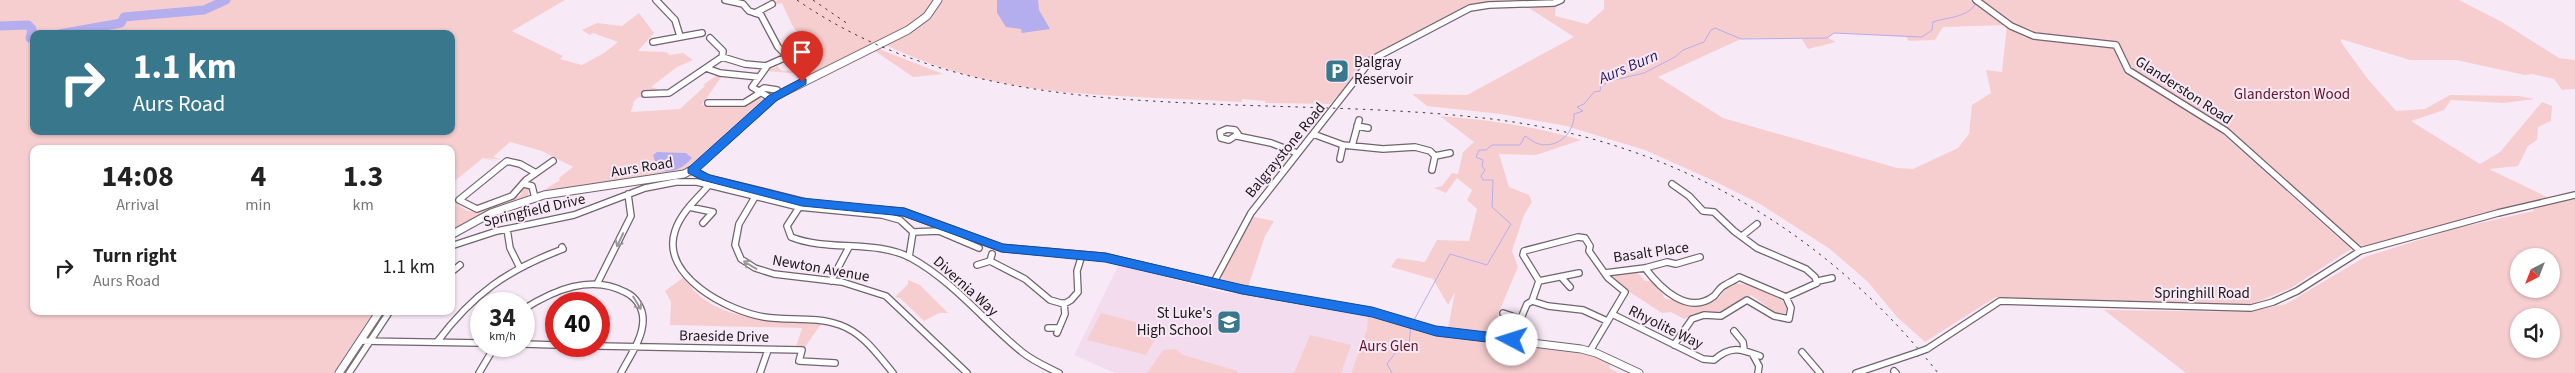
<!DOCTYPE html>
<style>
:root{--surface:#fff;--page:#f2f2f2;--text:#222;--muted:#767676}
body{margin:0;font-family:"Source Sans 3",sans-serif;background:var(--page);color:var(--text);height:100vh;display:flex;flex-direction:column;font-size:19px;white-space:nowrap}
*{box-sizing:border-box;margin:0}
p{font-size:16px;color:var(--muted)}
.icon{flex:none;width:28px;height:28px;fill:none;stroke:currentColor;stroke-width:2;stroke-linecap:round;stroke-linejoin:round}
.map{position:relative;flex:1;overflow:hidden}
.drawer{position:absolute;left:30px;top:145px;width:425px;height:170px;display:flex;flex-direction:column;background:var(--surface);border-radius:10px;box-shadow:0 1px 4px #0004}
.drawer>*{flex:none}
.hud{position:absolute;left:30px;top:30px;width:425px;height:105px;border-radius:10px;box-shadow:0 1px 4px #0004;background:#39778d;color:#fff;overflow:hidden}
.needle{width:32px;rotate:222deg}
.controls{position:absolute;left:2510px;top:248px;display:grid;gap:10px}
.controls a{display:grid;place-items:center;width:50px;height:50px;border-radius:50%;background:var(--surface);box-shadow:0 1px 4px #0004;font-size:25px}
.speed{position:absolute;left:470px;top:292px;display:flex;gap:10px;font-size:25px;font-weight:700;text-align:center}
.speed>*{display:grid;place-content:center;width:65px;height:65px;border-radius:50%;background:var(--surface);box-shadow:0 1px 4px #0004;line-height:1}
.speed small{font-size:12px;font-weight:400}
.speed .limit{border:8px solid #d22;background:#fff;color:#111}
.pin{position:absolute;display:grid;place-items:center;width:42px;height:42px;color:#fff;margin:-51px -21px;border-radius:50% 50% 50% 0;rotate:-45deg;box-shadow:0 0 5px #0007}
.pin .icon{rotate:45deg}
.me{position:absolute;width:55px;margin:-28px;rotate:275deg;stroke-linejoin:round;filter:drop-shadow(0 0 4px #0008)}
.turn{display:flex;align-items:center;gap:18px;height:105px;padding:0 20px;font-size:22px}
.turn .icon{width:65px;height:65px;stroke-width:2.5}
.turn b{display:block;font-size:35px;line-height:42px}
.eta{display:flex;justify-content:space-evenly;align-items:center;height:85px;text-align:center}
.eta b{font-size:30px;font-weight:700;line-height:35px}
ul{padding:0;list-style:none}
li{display:flex;align-items:center;gap:15px;height:75px;padding:0 20px}
li div{flex:1}
li b{display:block;font-size:19px}
li em{font-style:normal}
.map>svg:first-child{display:block}
.built{fill:#f2dcee}
.green{fill:#f7ced0;fill-rule:evenodd}
.water{fill:#b4aeee}
.lines{fill:none;stroke-linecap:round;stroke-linejoin:round}
.stream{stroke:#b4aeee;stroke-width:1}
.river{stroke:#b4aeee;stroke-width:9}
.minor-casing{stroke:#71636f;stroke-width:8}
.tertiary-casing{stroke:#71636f;stroke-width:9}
.minor{stroke:#fff;stroke-width:5.5}
.tertiary{stroke:#fff;stroke-width:7}
.rail{stroke:#3f393e;stroke-width:1;stroke-dasharray:2.5 5;stroke-linecap:butt}
.minor-bridge-casing{stroke:#71636f;stroke-width:8;stroke-linecap:butt}
.minor-bridge{stroke:#fff;stroke-width:5.5}
.oneway{stroke:#999798}
.route{fill:#1a73e8;stroke:#114b97}
.labels{text-anchor:middle;stroke-width:4;stroke-linejoin:round;paint-order:stroke}
.poi-label{font-size:15px;fill:#1c171b;stroke:#f8e9f6;text-anchor:start}
.street-label{font-size:15px;fill:#1c171b;stroke:#f8e9f6}
.park-label{font-size:15px;fill:#681024;stroke:#f8e9f6}
.water-label{font-size:16px;font-style:italic;fill:#2a185f;stroke:#f8e9f6}
</style>
<div class="map">
<svg width="2575" height="373" viewBox="0 0 2575 373">
<rect width="100%" height="100%" fill="#f8e9f6"/>
<path class="built" d="M1119,264L1217,291L1368,314L1367,329L1351,373H1115L1074,355Z"/>
<path class="green" d="M0,0H565L512,31L563,56L560,59L582,65L604,53L618,42L593,33L590,35L582,30L597,23L622,26L639,13L654,33L638,51L666,52L670,55L683,53L693,60L677,67L651,87L663,91L648,90L643,98L639,97L634,101L631,112L680,109L705,86L703,85L717,75L722,76L701,106L706,104L720,106L756,97L765,99L713,148L704,154V156L680,171L539,193L560,180L559,178L573,167L542,151L510,142L493,157L502,160L487,158L499,162L483,158L451,184V149H34V311H375L334,373H0ZM34,34H451V131H34Z
M778,0H1558L1481,4L1373,58L1330,104L1265,103V101L1242,99V102C1116,94 996,101 880,42L805,77L801,74L767,71L771,67L773,69L777,66L782,71L793,70L784,60L798,67L816,59L792,25L782,3L773,5L772,3Z
M1604,0H2459L2502,22L2559,58L2575,60V89L2562,90L2554,79L2532,74L2525,75L2456,60H2410L2341,39V42L2367,78L2396,111L2425,109L2450,95L2519,96L2535,99L2504,103L2451,100L2444,110L2411,121L2480,164L2500,152L2542,102L2552,106L2551,121L2538,127L2537,140L2528,146L2518,166L2489,169L2549,198L2519,204L2368,248L2354,243L2228,130L2131,70L2120,46L2029,33L1992,14L2024,37L2113,47L2123,69L2207,120L2351,249L2291,288L2252,304L2207,305L1996,297L1925,342L1897,317L1868,282L1830,249L1760,204L1712,180L1645,150L1566,126L1501,114L1427,106L1412,94L1467,95L1574,37L1529,8L1556,4L1555,16L1587,24L1604,9ZM2007,25L2002,72L1986,70L1991,93L1972,105L1969,134L1958,148L1913,169L1897,168L1723,118L1658,77L1741,39L1801,38L1808,49L1836,42L1828,38L1834,33L1906,37L1909,41L1935,40L1943,27Z
M879,49L943,74L913,77L875,51Z
M1440,116C1488,120 1534,126 1581,140L1536,155L1499,154L1509,187L1529,195L1532,202L1524,215L1512,251L1518,267L1489,335L1452,331L1448,328L1455,292L1448,305L1433,279L1391,267L1397,258L1425,262L1437,240L1469,241L1477,209L1467,200L1472,190L1457,178L1446,193L1434,188L1442,186L1452,173L1458,174L1463,152L1474,142Z
M529,188L528,197L493,209L451,232L453,201L467,211H475L514,196L518,197L522,193L518,192L522,189Z
M2575,198V373H2186L2104,310L2248,312L2286,304L2365,257L2457,228L2534,211L2532,208ZM2519,256H2551V289H2519ZM2519,316H2551V349H2519Z
M1254,217L1274,221L1265,236L1248,287L1222,280L1221,274Z
M1637,272L1645,281H1650L1660,287L1664,298C1681,302 1697,306 1714,301C1721,298 1724,288 1731,285C1743,279 1778,295 1787,305L1786,317L1780,316L1751,295L1723,312L1694,315L1684,319L1671,312L1662,313L1631,293L1609,275Z
M684,277C710,323 776,320 821,324L805,347H796L802,328L670,325L671,302L665,291Z
M908,280L920,285L948,313H939L924,321L900,298L895,297L908,284Z
M1101,313L1161,329L1146,355L1087,340Z
M1368,314L1440,335L1589,355L1611,363L1609,368L1619,373H1351L1367,329Z
M1310,335L1351,345L1341,373H1294Z
M1176,349L1183,355L1238,371L1237,373H1147L1163,350Z"/>
<path class="water" d="M997,0H1038L1039,10L1050,29L1022,33L1021,29L1006,27L997,13Z
M657,152L686,153L692,158C682,169 673,173 658,171L653,155Z"/>
<g class="lines">
<path class="stream" d="M1414,320L1450,254L1487,265L1511,224L1492,207L1493,180H1483L1481,176L1485,170L1482,166L1483,160L1476,157L1479,150H1486L1492,145H1520L1525,136C1530,139 1534,143 1539,144C1558,149 1575,132 1574,114L1583,111L1577,107L1584,104L1594,92L1600,91L1601,86L1610,81L1644,73L1675,57L1683,50L1704,42L1711,30L1715,28L1741,39L1827,38L1834,33L1922,37L1932,30L1933,22C1947,17 1966,18 1975,5L1972,0
M1392,373L1387,364L1399,348L1406,349L1409,344L1411,326"/>
<path class="river" d="M0,26L28,25L32,29L30,38H34
M59,34L121,23L124,17L204,10L226,0"/>
<g class="minor-casing">
<path id="minor" d="M656,0L675,20L680,36
M725,0L743,4L749,11L761,15L778,47L785,54L784,58L768,65L752,87L772,99
M1976,0L2011,26L2034,36L2116,45L2128,70L2226,131L2360,251
M755,13L772,4
M653,42L702,33
M722,57L745,64L767,66
M785,57L793,65
M706,68L720,73L759,77
M758,92L764,88L777,90
M645,94L669,93L722,57L723,51L710,38
M708,103H744L760,93
M1357,126L1368,128
M1227,129L1235,130L1238,134L1229,140L1221,138L1220,132Z
M1313,134L1343,145L1383,149L1415,147L1430,151L1435,156L1432,170
M1237,136L1271,143L1297,153
M1352,146L1359,120
M1435,156L1450,153
M1340,159L1343,145
M507,161L520,164L536,173L526,180L512,196L477,209L459,200Z
M536,173L553,161
M524,184L532,186L535,198
M1672,184L1689,196L1703,211L1714,212L1734,231L1757,248L1806,269L1815,277L1817,283L1786,297
M709,185C697,199 681,212 675,231C660,276 728,311 764,317C789,321 815,316 840,325C863,333 878,355 893,373
M755,197L739,224L735,245L741,259L755,268L774,274L842,282L886,296L967,373
M800,206L787,226L791,237C828,252 875,239 911,258C953,281 985,322 1022,352C1033,361 1047,367 1059,373
M689,207L713,212L703,223
M507,229L510,248L519,266
M913,232L939,231L979,248
M1742,236L1757,224
M451,246L497,231L574,215L645,188L676,182H697L799,207L882,215L900,220L913,232L909,257
M992,254L990,261L1025,279L1050,300L1064,304L1071,300L1078,292L1077,271L1082,255
M977,265L990,261
M1645,268C1660,288 1688,316 1714,296C1718,292 1720,287 1725,285C1730,282 1735,280 1739,277L1786,297L1791,308L1789,319L1774,316L1747,300L1721,316L1704,315L1692,319L1674,345
M454,270L460,265
M1605,273L1645,268L1667,262L1676,264L1700,257
M1562,278L1570,287
M831,281L849,247
M1539,281L1579,273
M1818,281L1832,278
M1214,282L1251,213L1371,60L1470,8L1489,5L1554,3L1561,0
M597,284L631,216L628,194
M524,309C554,290 591,274 625,292C636,297 643,308 643,320C643,339 629,357 621,373
M1503,313L1521,319
M1612,314L1703,359L1714,360C1731,345 1741,349 1760,356
M1048,328H1059
M1734,331L1743,342L1744,349
M1515,332L1527,304L1532,301
M1057,333L1065,314L1064,303
M360,341L481,343
M437,342C473,294 507,270 563,249L562,247
M524,344L556,345
M599,346L802,350L799,361L835,363
M1927,349L2000,301L2251,308L2273,302L2297,291L2360,251L2498,213L2575,195
M1590,351L1625,292L1608,278L1589,251L1590,246L1585,238L1578,237L1524,251L1523,255L1539,281L1532,301L1548,306L1583,310L1607,321
M1802,352L1820,373
M1753,355L1759,366L1758,373
M1894,371L1896,373
M349,373L390,311
M479,373L495,346
M760,373L768,350
M1856,373L1916,353"/>
</g>
<g class="tertiary-casing">
<path id="tertiary" d="M692,170L706,178L816,205L904,212L1002,248L1105,257L1243,290L1372,312L1435,331L1581,349L1596,353L1639,373
M451,235L491,213L544,195L684,174L695,168L776,96L908,30L927,16L938,0
M339,373L380,311"/>
</g>
<use href="#minor" class="minor"/>
<use href="#tertiary" class="tertiary"/>
<path class="rail" d="M797,0C914,81 1051,97 1190,103C1287,108 1385,107 1483,118C1667,138 1824,228 1938,373
M813,0L848,24"/>
<g class="minor-bridge-casing">
<path id="minor-bridge" d="M1916,353L1927,349"/>
</g>
<use href="#minor-bridge" class="minor-bridge"/>
</g>
<defs><path id="oneway-shaft" d="M-6 0H5M1.5-3L5.5 0L1.5 3" fill="none" stroke-width="1.6" stroke-linecap="round" stroke-linejoin="round" transform="scale(1.25)"/></defs>
<g class="oneway">
<use href="#oneway-shaft" transform="translate(620 240) rotate(115)"/>
<use href="#oneway-shaft" transform="translate(750 265) rotate(-149)"/>
<use href="#oneway-shaft" transform="translate(637 303) rotate(59)"/>
</g>
<path class="route" d="M802,78L806,79V84L776,101L700,170L710,175L802,198L904,208L1003,244L1105,253L1243,285L1372,307L1436,326L1512,335L1519,340L1512,345L1436,336L1372,317L1243,294L1105,262L1002,252L903,216L802,206L702,180L688,173V168L768,96Z"/>
<defs>
<g id="parking-square" transform="scale(1.25)"><rect x="-9" y="-9" width="18" height="18" rx="4" fill="#39778d" stroke="#f8e9f6"/><path d="M-3.5-5.5H1a3.5 3.5 0 0 1 0 7H-1V5.5H-3.5ZM-1-3.4V-.6H.8a1.4 1.4 0 0 0 0-2.8Z" fill="#fff"/></g>
<g id="school-square" transform="scale(1.25)"><rect x="-9" y="-9" width="18" height="18" rx="4" fill="#39778d" stroke="#f8e9f6"/><path d="M0-5L7-2L0 1L-7-2ZM-4 1L0 2.5L4 1V4Q0 6-4 4Z" fill="#fff"/></g>
</defs>
<g fill-rule="evenodd">
<use href="#parking-square" x="1337" y="71"/>
<use href="#school-square" x="1229" y="322"/>
</g>
<g class="labels">
<g class="poi-label">
<text x="1354" y="67">Balgray<tspan x="1354" dy="17">Reservoir</tspan></text>
<text x="1212" y="318" text-anchor="end">St Luke's<tspan x="1212" dy="17">High School</tspan></text>
</g>
<g class="street-label">
<text transform="translate(2184 90) rotate(33)" y="5">Glanderston Road</text>
<text transform="translate(1285 150) rotate(-51)" y="5">Balgraystone Road</text>
<text transform="translate(642 167) rotate(-9)" y="5">Aurs Road</text>
<text transform="translate(534 210) rotate(-13)" y="5">Springfield Drive</text>
<text transform="translate(1651 252) rotate(-8)" y="5">Basalt Place</text>
<text transform="translate(821 268) rotate(10)" y="5">Newton Avenue</text>
<text transform="translate(966 286) rotate(42)" y="5">Divernia Way</text>
<text x="2202" y="298">Springhill Road</text>
<text transform="translate(1666 327) rotate(26)" y="5">Rhyolite Way</text>
<text transform="translate(724 336) rotate(1)" y="5">Braeside Drive</text>
</g>
<g class="park-label">
<text x="2292" y="99">Glanderston Wood</text>
<text x="1389" y="351">Aurs Glen</text>
</g>
<g class="water-label">
<text transform="translate(1628 66) rotate(-23)" y="6">Aurs Burn</text>
</g>
</g>
</svg>
<div class="controls">
<a><svg class="needle" viewBox="-14 -14 28 28"><path d="M0-13l5 13h-10z" fill="#e53935"/><path d="M0 13l5-13h-10z" fill="#767676"/></svg></a>
<a><svg class="icon" aria-label="sound" viewBox="0 0 24 24"><path d="M4 9h4l5-4v14l-5-4H4zM17 9q2 3 0 6"/></svg></a>
</div>
<div class="speed"><div>34<small>km/h</small></div><div class="limit">40</div></div>
<div class="pin" style="left:802px;top:82px;background:#d93025"><svg class="icon" aria-label="arrive" viewBox="0 0 24 24"><path d="M6 21V4h12l-3 4 3 4H6"/></svg></div>
<svg class="me" style="left:1512px;top:340px" viewBox="-20 -20 40 40"><circle r="19" fill="#fff"/><path d="M0-13L10 11 0 6-10 11z" fill="#1a73e8"/></svg>
<div class="hud">
<div class="turn"><svg class="icon" aria-label="right" viewBox="0 0 24 24"><path d="M7 20v-9h11M14 6l5 5-5 5"/></svg><div><b>1.1 km</b>Aurs Road</div></div>
</div>
<section class="drawer">
<div class="eta">
<div><b>14:08</b><p>Arrival</p></div>
<div><b>4</b><p>min</p></div>
<div><b>1.3</b><p>km</p></div>
</div>
<ul>
<li><svg class="icon" aria-label="right" viewBox="0 0 24 24"><path d="M7 20v-9h11M14 6l5 5-5 5"/></svg><div><b>Turn right</b><p>Aurs Road</p></div><em>1.1 km</em></li>
</ul>
</section>
</div>
